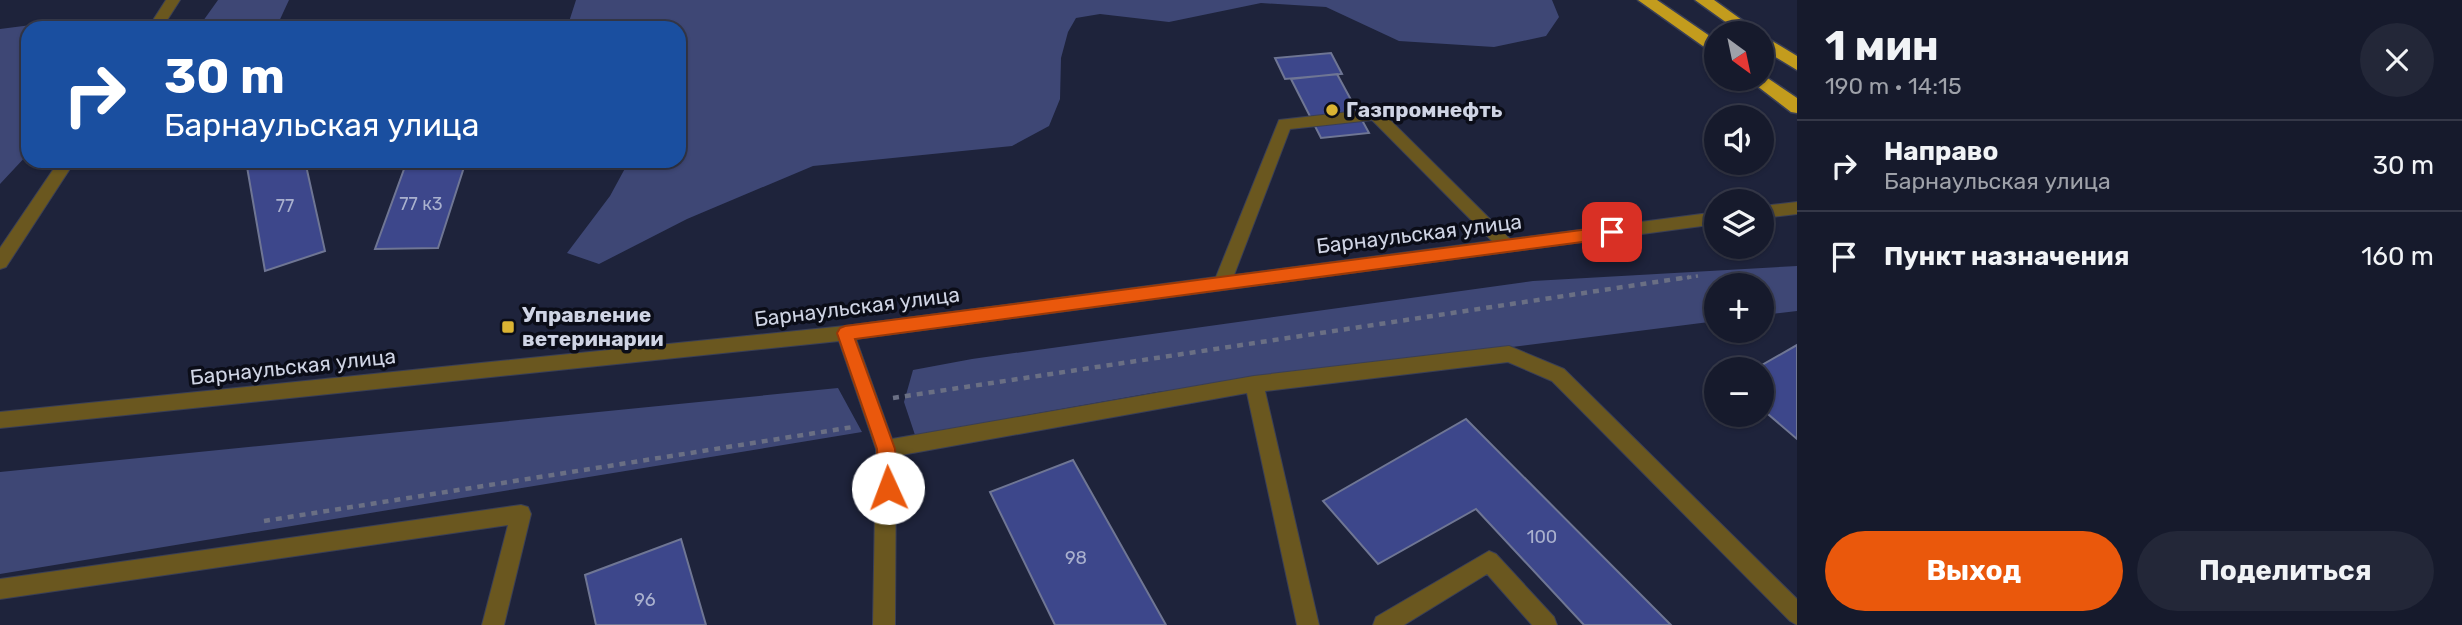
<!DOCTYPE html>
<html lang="ru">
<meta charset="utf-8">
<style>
:root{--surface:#161a2c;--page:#232738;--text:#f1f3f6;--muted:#9ea1a9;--line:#353848;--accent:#ea580c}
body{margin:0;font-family:Rubik,sans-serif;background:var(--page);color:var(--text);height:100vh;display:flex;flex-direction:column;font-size:26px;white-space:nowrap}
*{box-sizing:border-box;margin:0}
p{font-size:23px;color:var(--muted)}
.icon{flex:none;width:38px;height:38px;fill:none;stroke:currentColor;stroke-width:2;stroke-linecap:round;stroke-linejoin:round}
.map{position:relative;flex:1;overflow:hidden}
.panel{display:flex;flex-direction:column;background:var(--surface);width:665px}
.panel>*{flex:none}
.banner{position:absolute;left:21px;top:21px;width:665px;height:147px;border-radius:21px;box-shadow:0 2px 5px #0004,0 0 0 2px var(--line);background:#1a4fa0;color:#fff;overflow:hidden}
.needle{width:46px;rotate:147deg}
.fabs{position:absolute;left:1704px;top:21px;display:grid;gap:14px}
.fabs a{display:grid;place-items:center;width:70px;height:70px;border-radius:50%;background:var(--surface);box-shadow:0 2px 5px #0004,0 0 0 2px var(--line);font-size:35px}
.pin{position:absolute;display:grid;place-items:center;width:60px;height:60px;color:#fff;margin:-30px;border-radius:14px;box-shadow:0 4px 10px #0006}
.me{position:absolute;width:77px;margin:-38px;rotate:358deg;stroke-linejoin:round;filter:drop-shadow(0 0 5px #0008)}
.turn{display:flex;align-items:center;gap:24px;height:147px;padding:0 28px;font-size:32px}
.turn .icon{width:91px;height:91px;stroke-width:2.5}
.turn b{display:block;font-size:49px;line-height:60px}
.round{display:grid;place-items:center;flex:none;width:74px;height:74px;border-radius:37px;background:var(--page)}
.head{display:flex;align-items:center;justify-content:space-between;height:119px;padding:0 28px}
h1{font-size:42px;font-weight:700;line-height:52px}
.primary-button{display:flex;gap:14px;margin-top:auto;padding:14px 28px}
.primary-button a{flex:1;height:80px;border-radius:42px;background:var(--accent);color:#fff;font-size:28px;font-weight:700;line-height:80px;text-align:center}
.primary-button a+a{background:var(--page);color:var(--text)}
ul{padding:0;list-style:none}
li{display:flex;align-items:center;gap:21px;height:91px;padding:0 28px;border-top:2px solid var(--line)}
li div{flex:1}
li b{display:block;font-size:26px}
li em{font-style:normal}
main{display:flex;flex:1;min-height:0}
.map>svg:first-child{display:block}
.green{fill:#3e4775}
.building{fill:#3d478b;stroke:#6f7694;stroke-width:2}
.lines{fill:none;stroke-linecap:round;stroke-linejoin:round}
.minor-casing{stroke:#3a3f56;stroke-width:2}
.highway-casing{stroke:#3a3f56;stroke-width:3}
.path-far1{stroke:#6a6f84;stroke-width:3.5;stroke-dasharray:4.5 4.5;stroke-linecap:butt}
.path{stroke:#6a6f84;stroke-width:4.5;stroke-dasharray:6 6;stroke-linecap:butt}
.minor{fill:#6a571f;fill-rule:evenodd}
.highway{fill:#c39c1d;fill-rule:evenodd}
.route{fill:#ea580c;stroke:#983908;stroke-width:2}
.poi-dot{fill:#dab333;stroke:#0b0d18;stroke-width:2.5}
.labels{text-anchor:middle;stroke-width:7;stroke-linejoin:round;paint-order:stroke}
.number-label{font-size:18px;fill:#aab1ce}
.poi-label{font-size:21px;font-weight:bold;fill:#cfd4e4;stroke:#0b0d18;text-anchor:start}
.street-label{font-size:21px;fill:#cfd4e4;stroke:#0b0d18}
</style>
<main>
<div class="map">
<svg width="1797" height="625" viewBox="0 0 1797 625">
<rect width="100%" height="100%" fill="#1e233b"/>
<path class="green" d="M218,0H289L276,28H198Z
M576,0H1552L1559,17L1546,36L1494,47L1399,41L1326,7L1261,3L1169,22L1100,14L1076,18L1068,32L1061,58L1060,99L1049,126L1012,146L813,166L687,219L599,264L567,253L610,196L629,161H679V28H567Z
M78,19L114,28H28V154L0,184V29Z
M1797,266V311L1762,315V285H1717V321L1157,392L915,435L904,402L913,370L972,359L1533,281Z
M838,388L862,432L0,574V472Z"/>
<path class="building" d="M1331,53L1342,74L1285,79L1275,58Z
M1337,74L1369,133L1321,138L1291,79Z
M246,161H305L325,251L265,271Z
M407,161H466L438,248L375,249Z
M1797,345V439L1762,409V369H1755Z
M1466,419L1671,625H1584L1476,509L1378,564L1323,501Z
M1073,460L1166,625H1055L990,492Z
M681,539L706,625H596L585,575Z"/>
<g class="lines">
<g class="minor-casing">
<path id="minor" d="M166,0H180L162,28H148Z
M1375,109L1380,110L1510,239L1717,212V224L856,339L892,439L1254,376L1509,346L1564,369L1797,599V625L1790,621L1552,381L1508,362L1265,391L1319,625H1297L1247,393L896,456L895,625H873L876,449L839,341L0,428V412L845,326L1216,277L1279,120ZM1372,120L1492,241L1234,275L1290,129Z
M59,161H75L6,267L0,269V248Z
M1797,202V214L1762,218V206Z
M521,505L528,507L531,514L504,625H482L508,525L0,599V579Z
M1489,551L1496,554L1554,617L1557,625H1532L1487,574L1404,625H1373L1376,617Z"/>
</g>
<g class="highway-casing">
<path id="highway" d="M1638,0H1657L1717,41V56Z
M1695,0H1714L1760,33H1741Z
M1762,35L1797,56V70L1762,49Z
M1763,75L1797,98V113L1791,112L1748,79H1762Z"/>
</g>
<path class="path-far1" d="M1678,279L1698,276"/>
<path class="path" d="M893,398L1689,277
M264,521L853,427"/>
<use href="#minor" class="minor"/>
<use href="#highway" class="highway"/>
</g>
<path class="route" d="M1612,226L1619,232L1612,238L855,339L895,449L897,488L894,494L888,497L881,494L879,488L877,449L837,333L840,328L845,326Z"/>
<g class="poi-dot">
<circle cx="1332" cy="110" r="7"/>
<rect x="501" y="320" width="14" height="14" rx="3.5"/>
</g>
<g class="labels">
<g class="number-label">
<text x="421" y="210">77 к3</text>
<text x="285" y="212">77</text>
<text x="1542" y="543">100</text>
<text x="1076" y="564">98</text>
<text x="645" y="606">96</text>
</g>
<g class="poi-label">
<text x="1346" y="117">Газпромнефть</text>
<text x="522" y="322">Управление<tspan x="522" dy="24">ветеринарии</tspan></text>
</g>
<g class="street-label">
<text transform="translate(1419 234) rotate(-7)" y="7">Барнаульская улица</text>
<text transform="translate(857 307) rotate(-7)" y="7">Барнаульская улица</text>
<text transform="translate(293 367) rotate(-6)" y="7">Барнаульская улица</text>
</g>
</g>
</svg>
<div class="fabs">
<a><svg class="needle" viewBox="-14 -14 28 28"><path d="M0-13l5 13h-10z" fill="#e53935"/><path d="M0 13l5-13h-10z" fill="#9ea1a9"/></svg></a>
<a><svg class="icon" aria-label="sound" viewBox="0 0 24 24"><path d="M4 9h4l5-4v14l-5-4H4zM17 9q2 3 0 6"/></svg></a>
<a><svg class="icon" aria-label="layers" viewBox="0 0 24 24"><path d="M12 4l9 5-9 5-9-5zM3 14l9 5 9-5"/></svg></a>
<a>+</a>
<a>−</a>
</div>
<div class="pin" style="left:1612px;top:232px;background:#d93025"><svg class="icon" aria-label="arrive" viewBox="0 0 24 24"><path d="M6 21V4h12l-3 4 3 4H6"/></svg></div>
<svg class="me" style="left:888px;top:488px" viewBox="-20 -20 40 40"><circle r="19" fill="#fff"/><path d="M0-13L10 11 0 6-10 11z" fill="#ea580c"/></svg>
<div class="banner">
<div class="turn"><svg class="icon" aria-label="right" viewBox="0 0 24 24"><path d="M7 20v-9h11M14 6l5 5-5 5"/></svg><div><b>30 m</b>Барнаульская улица</div></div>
</div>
</div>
<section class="panel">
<div class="head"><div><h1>1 мин</h1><p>190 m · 14:15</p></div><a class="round"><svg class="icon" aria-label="close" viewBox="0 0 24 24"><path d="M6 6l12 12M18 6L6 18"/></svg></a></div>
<ul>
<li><svg class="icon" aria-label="right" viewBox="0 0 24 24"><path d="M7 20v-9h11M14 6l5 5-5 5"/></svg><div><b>Направо</b><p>Барнаульская улица</p></div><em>30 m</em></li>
<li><svg class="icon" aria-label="arrive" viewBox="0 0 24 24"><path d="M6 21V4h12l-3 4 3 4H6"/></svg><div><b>Пункт назначения</b></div><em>160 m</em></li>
</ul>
<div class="primary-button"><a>Выход</a><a>Поделиться</a></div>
</section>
</main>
